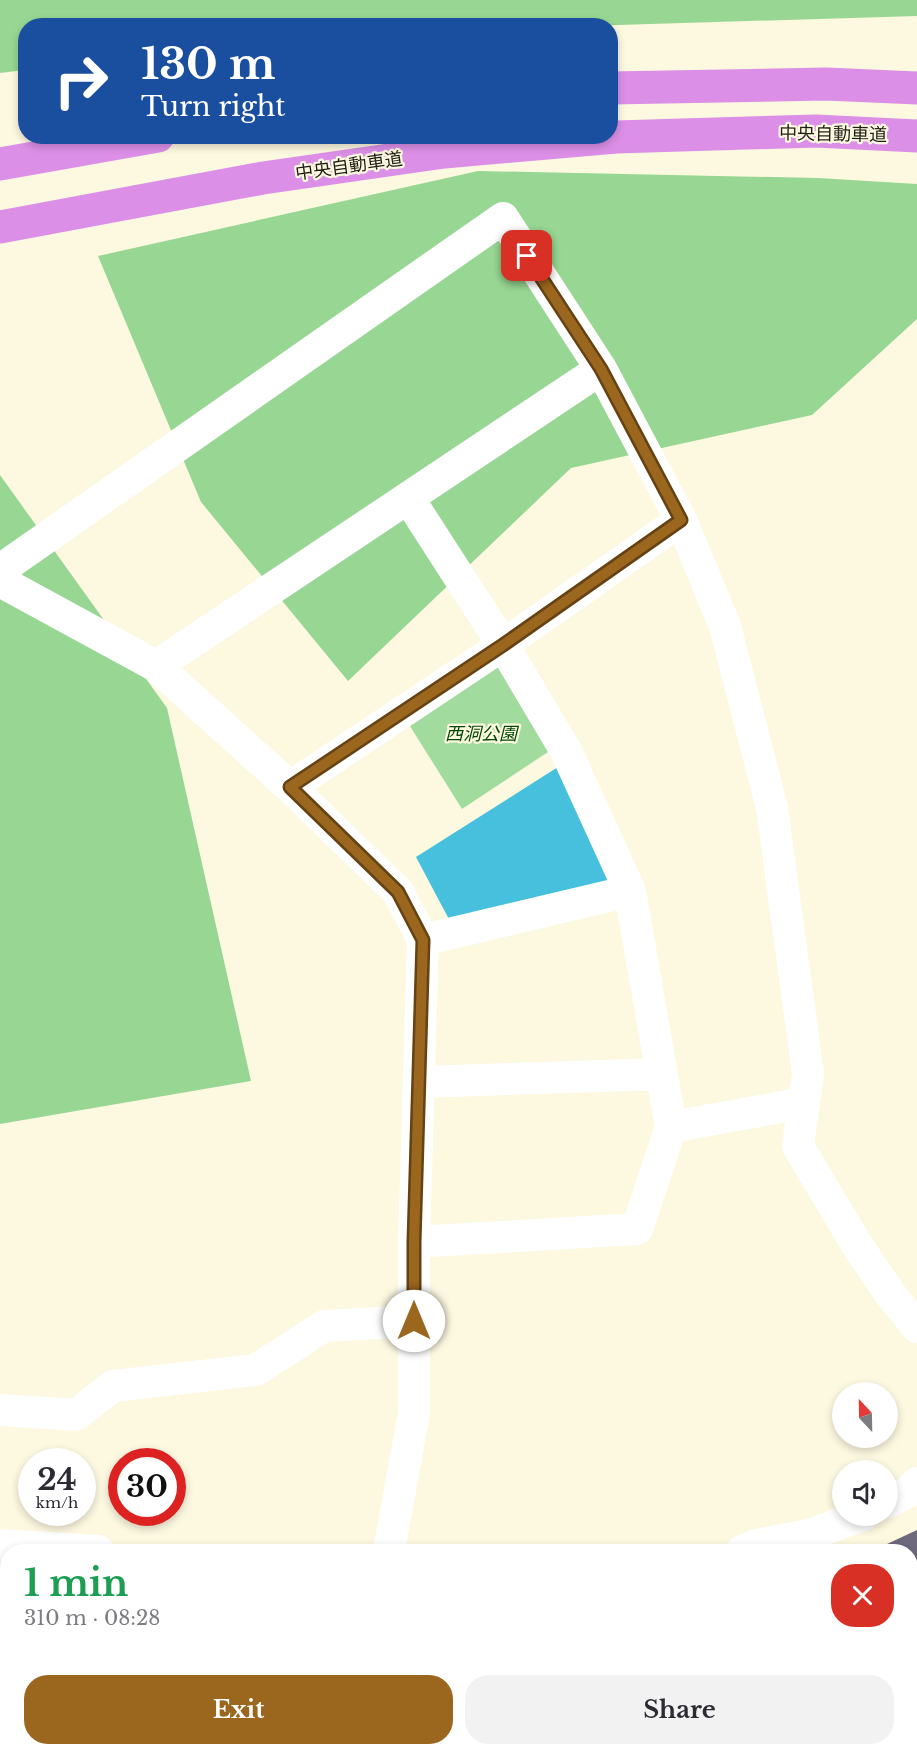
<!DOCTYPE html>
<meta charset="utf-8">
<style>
:root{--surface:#fff;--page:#f2f2f3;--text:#2b2b33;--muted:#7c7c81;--accent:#9b661e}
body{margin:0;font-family:"Libre Baskerville","Noto Sans JP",serif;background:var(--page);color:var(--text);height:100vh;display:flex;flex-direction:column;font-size:22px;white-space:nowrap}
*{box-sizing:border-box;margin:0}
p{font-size:20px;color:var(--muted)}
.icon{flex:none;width:33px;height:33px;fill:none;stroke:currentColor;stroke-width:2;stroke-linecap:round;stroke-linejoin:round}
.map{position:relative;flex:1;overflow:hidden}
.drawer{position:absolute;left:0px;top:1544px;width:918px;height:212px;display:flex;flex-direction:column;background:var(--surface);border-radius:24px 24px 0 0;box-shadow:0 3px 9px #0003}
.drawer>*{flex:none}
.guide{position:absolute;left:18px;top:18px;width:600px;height:126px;border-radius:24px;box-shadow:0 3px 9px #0003;background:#1a4fa0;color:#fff;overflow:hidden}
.needle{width:39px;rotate:338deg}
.tools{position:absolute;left:832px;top:1382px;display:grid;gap:12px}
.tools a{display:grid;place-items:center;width:66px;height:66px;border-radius:50%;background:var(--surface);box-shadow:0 3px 9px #0003;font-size:30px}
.speed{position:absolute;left:18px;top:1448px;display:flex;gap:12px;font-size:30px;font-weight:700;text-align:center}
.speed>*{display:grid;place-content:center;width:78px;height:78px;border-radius:50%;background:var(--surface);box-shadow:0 3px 9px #0003;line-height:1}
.speed small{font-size:15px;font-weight:400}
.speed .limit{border:9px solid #d22;background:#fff;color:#111}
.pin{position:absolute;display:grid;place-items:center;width:51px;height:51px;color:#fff;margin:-26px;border-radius:12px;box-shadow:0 3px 9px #0006}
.me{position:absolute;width:66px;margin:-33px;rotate:0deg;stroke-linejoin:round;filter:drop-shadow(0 0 4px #0008)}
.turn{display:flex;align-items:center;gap:21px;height:126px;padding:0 24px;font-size:27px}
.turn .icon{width:78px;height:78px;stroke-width:2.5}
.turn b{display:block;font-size:42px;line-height:51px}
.round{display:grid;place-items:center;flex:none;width:63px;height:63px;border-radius:24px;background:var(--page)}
.headline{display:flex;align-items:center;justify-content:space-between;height:102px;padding:0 24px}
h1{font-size:36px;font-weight:700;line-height:45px;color:#1e9e55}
.button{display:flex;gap:12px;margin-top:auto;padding:12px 24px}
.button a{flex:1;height:69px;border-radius:24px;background:var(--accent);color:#fff;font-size:24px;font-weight:700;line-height:69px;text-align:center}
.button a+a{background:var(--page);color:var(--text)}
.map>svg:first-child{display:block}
.green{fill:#a1db9d}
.forest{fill:#97d793}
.water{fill:#46c0dd}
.building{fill:#6e697d}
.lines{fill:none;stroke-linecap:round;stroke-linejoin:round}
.minor{stroke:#fff;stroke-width:32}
.motorway{stroke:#dc8fe7;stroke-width:33}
.route-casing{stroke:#654214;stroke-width:15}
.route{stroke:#9b661e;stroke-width:10}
.labels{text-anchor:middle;stroke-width:4.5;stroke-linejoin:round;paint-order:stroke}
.street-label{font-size:18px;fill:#1f1e15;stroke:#fdf8e0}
.park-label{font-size:18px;font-style:italic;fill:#014704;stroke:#fdf8e0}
</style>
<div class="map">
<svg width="917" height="1754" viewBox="0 0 917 1754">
<rect width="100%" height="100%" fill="#fdf8e0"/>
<path class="green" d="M500,658L548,752L462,809L408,723Z"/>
<path class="forest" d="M0,0H917V16L586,26H26L25,70L0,73Z
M478,171L818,178L917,184V319L812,415L571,468L348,681L201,502L98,256Z
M0,475L167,708L251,1081L0,1124Z"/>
<path class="water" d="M558,767L617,884L451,923L416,857Z"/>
<path class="building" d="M917,1530V1754H855L853,1748H910V1551H872Z"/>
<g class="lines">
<path class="minor" d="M409,499L503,645L566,751L630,891L671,1127L637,1229L414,1242
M0,570L503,218L601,369L681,520L725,626L772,808L808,1074L798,1146L857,1245L891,1295L917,1327
M0,581L156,666
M290,787L503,645L681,520
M423,940L630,891
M419,1082L662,1074
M671,1127L804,1103
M0,1410L76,1415L113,1386L256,1370L324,1326L414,1321
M888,1502L908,1492L917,1483
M0,1545L98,1551
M389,1551L414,1413V1242L423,940L398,892L290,787L156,666L601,369
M742,1551L756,1545L809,1535L863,1515
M0,1664L8,1680
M24,1748L25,1754
M558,1748L571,1753
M202,1754L243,1748
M351,1754L352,1748"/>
<path class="motorway" d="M610,88L826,84L917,88
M0,164L158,136
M0,227L263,178L444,152L616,137L816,131L917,136"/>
</g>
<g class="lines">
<g class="route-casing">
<path id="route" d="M414,1321V1242L423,940L398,892L290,787L503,645L681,520L601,369L527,256"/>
</g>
<use href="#route" class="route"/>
</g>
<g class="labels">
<g class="street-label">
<text transform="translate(833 134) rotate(1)" y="6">中央自動車道</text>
<text transform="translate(349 166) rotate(-8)" y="6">中央自動車道</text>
</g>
<g class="park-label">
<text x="481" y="740">西洞公園</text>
</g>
</g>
</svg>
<div class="tools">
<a><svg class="needle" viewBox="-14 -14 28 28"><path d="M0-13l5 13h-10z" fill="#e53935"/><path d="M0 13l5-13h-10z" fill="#7c7c81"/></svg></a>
<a><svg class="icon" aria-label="sound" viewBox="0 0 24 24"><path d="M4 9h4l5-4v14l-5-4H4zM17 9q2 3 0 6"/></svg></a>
</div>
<div class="speed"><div>24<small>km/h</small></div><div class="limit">30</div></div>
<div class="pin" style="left:527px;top:256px;background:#d93025"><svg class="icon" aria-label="arrive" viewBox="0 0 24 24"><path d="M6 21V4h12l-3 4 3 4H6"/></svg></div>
<svg class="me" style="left:414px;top:1321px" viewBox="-20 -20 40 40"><circle r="19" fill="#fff"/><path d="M0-13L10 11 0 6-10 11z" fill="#9b661e"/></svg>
<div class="guide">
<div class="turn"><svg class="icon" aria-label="right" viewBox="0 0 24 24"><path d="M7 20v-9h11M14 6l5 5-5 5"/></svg><div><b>130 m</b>Turn right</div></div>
</div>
<section class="drawer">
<div class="headline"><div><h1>1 min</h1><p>310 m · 08:28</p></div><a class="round" style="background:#d93025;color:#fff"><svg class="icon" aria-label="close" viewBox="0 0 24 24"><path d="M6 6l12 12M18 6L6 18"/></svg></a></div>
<div class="button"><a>Exit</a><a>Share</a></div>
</section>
</div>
